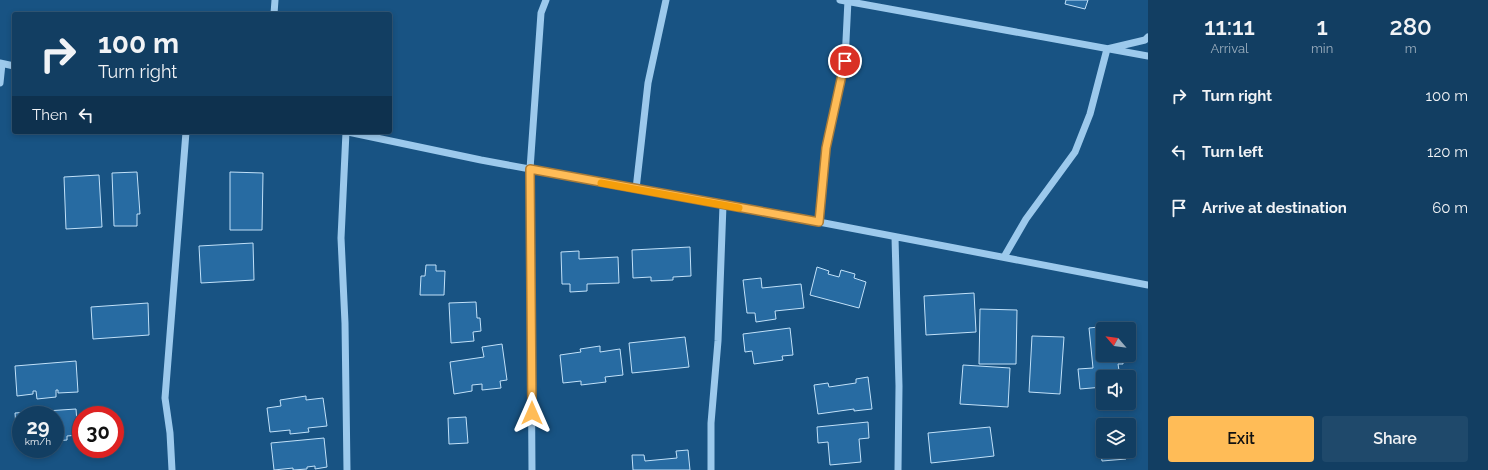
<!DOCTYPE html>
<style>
:root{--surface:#123e62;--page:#1f496b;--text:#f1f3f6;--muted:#9caebe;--line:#315777;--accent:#ffbc57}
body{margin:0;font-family:Raleway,sans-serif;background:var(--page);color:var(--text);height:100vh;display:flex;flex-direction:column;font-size:15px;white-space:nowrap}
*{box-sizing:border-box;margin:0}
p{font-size:13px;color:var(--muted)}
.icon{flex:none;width:22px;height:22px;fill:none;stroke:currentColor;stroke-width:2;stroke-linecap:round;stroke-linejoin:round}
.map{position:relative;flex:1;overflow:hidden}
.panel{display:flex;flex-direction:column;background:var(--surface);width:340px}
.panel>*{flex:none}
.top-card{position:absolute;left:12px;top:12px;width:380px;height:122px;border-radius:4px;box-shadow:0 2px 6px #0003,0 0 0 1px var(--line);background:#123e62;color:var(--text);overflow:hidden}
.needle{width:26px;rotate:298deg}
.controls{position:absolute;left:1096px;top:322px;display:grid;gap:8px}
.controls a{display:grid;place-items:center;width:40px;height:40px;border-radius:4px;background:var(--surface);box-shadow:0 2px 6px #0003,0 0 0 1px var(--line);font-size:20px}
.speed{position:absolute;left:12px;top:406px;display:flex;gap:8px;font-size:20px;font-weight:700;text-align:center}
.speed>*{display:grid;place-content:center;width:52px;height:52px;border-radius:50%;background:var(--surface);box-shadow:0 2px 6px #0003,0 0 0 1px var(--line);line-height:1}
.speed small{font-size:10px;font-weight:400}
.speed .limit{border:6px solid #d22;background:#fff;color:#111}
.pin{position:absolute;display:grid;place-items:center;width:34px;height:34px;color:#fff;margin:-17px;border:2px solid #fff;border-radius:50%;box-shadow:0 1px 4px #0007}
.me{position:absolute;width:44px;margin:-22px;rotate:0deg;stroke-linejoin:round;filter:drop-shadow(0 0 3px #0008)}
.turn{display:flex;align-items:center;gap:14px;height:84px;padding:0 20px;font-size:18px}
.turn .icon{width:52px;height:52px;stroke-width:2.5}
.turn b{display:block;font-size:28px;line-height:34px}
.then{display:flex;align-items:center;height:38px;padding:0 20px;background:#0003;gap:8px;font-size:15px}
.eta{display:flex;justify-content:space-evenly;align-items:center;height:68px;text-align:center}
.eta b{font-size:24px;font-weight:600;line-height:28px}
.cta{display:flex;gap:8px;margin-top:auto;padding:8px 20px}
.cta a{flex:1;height:46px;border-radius:4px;background:var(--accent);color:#111;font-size:16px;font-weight:600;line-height:46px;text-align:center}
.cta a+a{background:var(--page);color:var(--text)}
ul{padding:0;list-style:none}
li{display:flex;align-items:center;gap:12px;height:56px;padding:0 20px}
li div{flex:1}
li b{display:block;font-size:15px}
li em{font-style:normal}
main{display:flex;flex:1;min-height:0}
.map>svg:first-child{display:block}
.building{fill:#276ba2;stroke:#c1e1f9}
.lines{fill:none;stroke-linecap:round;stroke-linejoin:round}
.minor{stroke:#9cc9ec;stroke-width:7}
.route-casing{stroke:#a67a39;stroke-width:10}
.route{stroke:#ffbc57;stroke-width:7}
.slow{stroke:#f59e0b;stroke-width:7}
</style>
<main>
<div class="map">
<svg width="1148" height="470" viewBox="0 0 1148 470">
<rect width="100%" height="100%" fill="#185383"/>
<path class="building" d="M1066,0H1088L1085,9L1065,4Z
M137,172L140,214H137V226H114L112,173Z
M230,172L263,173L262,230H230Z
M99,175L102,227L66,229L64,177Z
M253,243L254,280L201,283L199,246Z
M690,247L691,276L673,277V280L651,281V277L633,278L632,250Z
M579,251V259L618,257L619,283L587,284V291L570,292V284H562L561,252Z
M426,265H436V271H445L444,295H420L421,276H425Z
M817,267L829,271L828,274L839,277L841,270L855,274L854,278L866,282L859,308L810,295Z
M761,278L762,288L801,284L804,308L775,311L776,319L756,322L755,313H747L743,280Z
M974,293L976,332L926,335L924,296Z
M476,302L477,318H480L481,331L473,332L474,341L451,343L449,303Z
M148,303L149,335L93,339L91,307Z
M980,309L1017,310L1016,364H979Z
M1117,325V329H1103V355H1123V364H1118L1120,377H1103V387L1080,389L1078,369L1093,368L1089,328Z
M790,328L793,355L782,356L783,360L754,364L752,351L745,352L743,334Z
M1032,336L1064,337L1060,394L1029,392Z
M685,337L689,367L632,373L629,343Z
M502,344L507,380L500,381L501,388L482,390V384L472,385V391L454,394L450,362L484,357L482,347Z
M600,346V352L620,349L623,375L605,377L606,382L581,385V381L563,383L560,355L581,352L580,349Z
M76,361L78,392L58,393V390H56V397L37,399L36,391H33V394L17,396L15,366Z
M963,365L1010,368L1008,407L960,404Z
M868,377L872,409L854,411V409L818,414L814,385L828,383L829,387L856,383V379Z
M306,396V400L323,398L327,426L308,428L309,432L290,434V430L270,432L267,408L281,406L280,400Z
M76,409L78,435L67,436V440L55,441V415H21V440H17L15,413Z
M466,417L468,443L449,444L448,418Z
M868,422L869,438L859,439L861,462L830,465L828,442L818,443L817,427Z
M990,427L994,456L931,463L928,433Z
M324,438L327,467L315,469V466L307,467V469L293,470V468L274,470L271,443Z
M1100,446H1103V451H1125L1126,459L1102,461Z
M688,450L690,470H633L632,455H644L645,461L677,458L676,451Z"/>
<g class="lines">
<path class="minor" d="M840,0L1148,56
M274,14L275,0
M0,63L14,66
M0,83L2,64
M346,132L341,238L345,323L347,470
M348,132L481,160L819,222L1148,285
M636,189L648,83L666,0
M819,222L826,148L845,61L848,0
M895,237L899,386L898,470
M1004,257L1026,219L1075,152L1090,114L1107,49L1145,40L1148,37
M172,470L170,433L165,398L186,132
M532,470L530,169L541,13L546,0
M711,470V423L718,341L723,205"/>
</g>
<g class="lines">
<g class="route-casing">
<path id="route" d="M532,413L530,169L819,222L826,148L845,61"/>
</g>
<use href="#route" class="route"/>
<path class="slow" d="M601,183L739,208"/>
</g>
</svg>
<div class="controls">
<a><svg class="needle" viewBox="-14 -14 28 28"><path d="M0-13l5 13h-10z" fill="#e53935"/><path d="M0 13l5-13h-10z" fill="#9caebe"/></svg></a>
<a><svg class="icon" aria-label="sound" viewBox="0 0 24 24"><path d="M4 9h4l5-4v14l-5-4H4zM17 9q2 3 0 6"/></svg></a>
<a><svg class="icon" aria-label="layers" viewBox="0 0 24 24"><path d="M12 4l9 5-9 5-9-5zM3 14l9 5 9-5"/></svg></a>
</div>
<div class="speed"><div>29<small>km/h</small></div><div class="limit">30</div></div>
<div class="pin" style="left:845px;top:61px;background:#d93025"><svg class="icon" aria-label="arrive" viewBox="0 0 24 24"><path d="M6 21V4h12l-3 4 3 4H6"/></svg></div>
<svg class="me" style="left:532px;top:413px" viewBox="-20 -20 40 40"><path d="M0-17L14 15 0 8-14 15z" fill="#ffbc57" stroke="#fff" stroke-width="4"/></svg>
<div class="top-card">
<div class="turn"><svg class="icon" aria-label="right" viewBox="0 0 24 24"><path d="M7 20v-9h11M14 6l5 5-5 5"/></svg><div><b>100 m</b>Turn right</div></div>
<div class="then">Then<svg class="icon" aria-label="left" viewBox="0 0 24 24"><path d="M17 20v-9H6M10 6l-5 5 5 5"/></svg></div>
</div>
</div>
<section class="panel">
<div class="eta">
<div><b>11:11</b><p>Arrival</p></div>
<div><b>1</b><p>min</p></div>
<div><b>280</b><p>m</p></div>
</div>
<ul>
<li><svg class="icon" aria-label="right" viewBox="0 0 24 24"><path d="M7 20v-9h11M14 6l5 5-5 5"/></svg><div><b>Turn right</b></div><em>100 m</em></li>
<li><svg class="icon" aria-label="left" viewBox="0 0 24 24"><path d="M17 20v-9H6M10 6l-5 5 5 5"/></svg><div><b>Turn left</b></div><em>120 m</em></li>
<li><svg class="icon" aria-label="arrive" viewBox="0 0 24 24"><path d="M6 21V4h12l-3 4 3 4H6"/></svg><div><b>Arrive at destination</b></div><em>60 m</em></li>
</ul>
<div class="cta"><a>Exit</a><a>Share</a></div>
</section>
</main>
